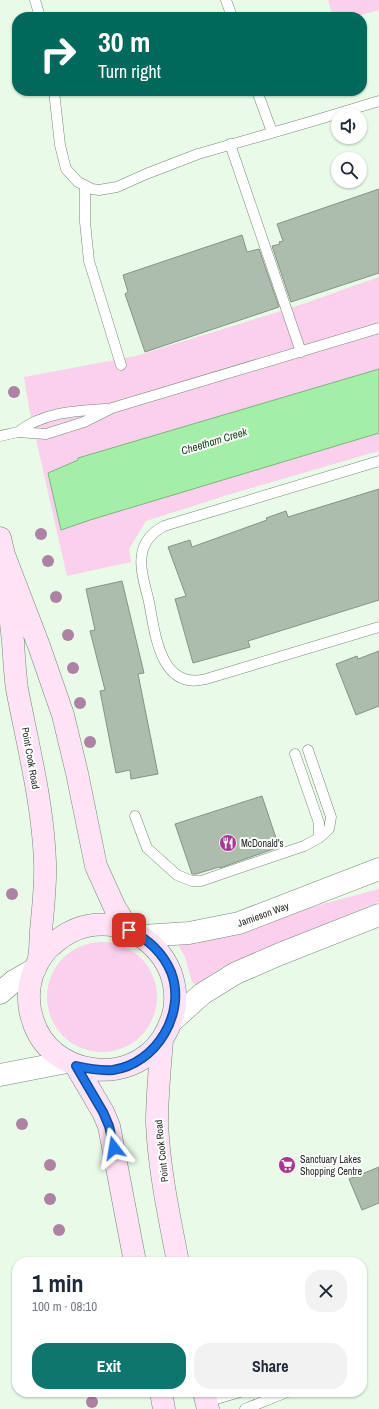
<!DOCTYPE html>
<meta charset="utf-8">
<style>
:root{--surface:#fff;--page:#f2f2f3;--text:#1f2937;--muted:#747a83;--accent:#0f766e}
body{margin:0;font-family:"Archivo Narrow",sans-serif;background:var(--page);color:var(--text);height:100vh;display:flex;flex-direction:column;font-size:15px;white-space:nowrap}
*{box-sizing:border-box;margin:0}
p{font-size:13px;color:var(--muted)}
.icon{flex:none;width:22px;height:22px;fill:none;stroke:currentColor;stroke-width:2;stroke-linecap:round;stroke-linejoin:round}
.map{position:relative;flex:1;overflow:hidden}
.side{position:absolute;left:12px;top:1257px;width:355px;height:140px;display:flex;flex-direction:column;background:var(--surface);border-radius:16px;box-shadow:0 1px 3px #0004}
.side>*{flex:none}
.banner{position:absolute;left:12px;top:12px;width:355px;height:84px;border-radius:16px;box-shadow:0 1px 3px #0004;background:#00695c;color:#fff;overflow:hidden}
.fabs{position:absolute;left:331px;top:108px;display:grid;gap:8px}
.fabs a{display:grid;place-items:center;width:36px;height:36px;border-radius:50%;background:var(--surface);box-shadow:0 1px 3px #0004;font-size:20px}
.pin{position:absolute;display:grid;place-items:center;width:34px;height:34px;color:#fff;margin:-17px;border-radius:8px;box-shadow:0 2px 6px #0006}
.me{position:absolute;width:44px;margin:-22px;rotate:346deg;stroke-linejoin:round;filter:drop-shadow(0 0 3px #0008)}
.turn{display:flex;align-items:center;gap:14px;height:84px;padding:0 20px;font-size:18px}
.turn .icon{width:52px;height:52px;stroke-width:2.5}
.turn b{display:block;font-size:28px;line-height:34px}
.round{display:grid;place-items:center;flex:none;width:42px;height:42px;border-radius:16px;background:var(--page)}
.head{display:flex;align-items:center;justify-content:space-between;height:68px;padding:0 20px}
h1{font-size:24px;font-weight:800;line-height:30px}
.button{display:flex;gap:8px;margin-top:auto;padding:8px 20px}
.button a{flex:1;height:46px;border-radius:16px;background:var(--accent);color:#fff;font-size:16px;font-weight:800;line-height:46px;text-align:center}
.button a+a{background:var(--page);color:var(--text)}
.map>svg:first-child{display:block}
.green{fill:#fad0ed}
.water{fill:#a3efa8;stroke:#7db481}
.building{fill:#acbcad;stroke:#859485}
.lines{fill:none;stroke-linecap:round;stroke-linejoin:round}
.service-casing{stroke:#778677;stroke-width:11}
.tertiary-casing{stroke:#778677;stroke-width:23}
.secondary-casing{stroke:#778677;stroke-width:23}
.service{stroke:#fff;stroke-width:10}
.tertiary{stroke:#fff;stroke-width:22}
.secondary{stroke:#fee3f6;stroke-width:22}
.tree{fill:#ae82a3}
.route-casing{stroke:#114b97;stroke-width:10}
.route{stroke:#1a73e8;stroke-width:7}
.labels{text-anchor:middle;stroke-width:4;stroke-linejoin:round;paint-order:stroke}
.street-label{font-size:10px;fill:#252b25;stroke:#fff}
.poi-label{font-size:10px;fill:#252b25;stroke:#fff;text-anchor:start}
.water-label{font-size:11px;font-style:italic;fill:#104519;stroke:#fff}
</style>
<div class="map">
<svg width="379" height="1409" viewBox="0 0 379 1409">
<rect width="100%" height="100%" fill="#e9fae9"/>
<path class="green" d="M328,0H379V10L353,17H333Z
M379,277V451L231,494L146,521L129,549L131,562L67,576L30,413L24,377L136,356L297,306Z
M379,889V902L254,953L221,968L197,984H195L192,982L185,957L177,943Z
M47 997a55 55 0 1 1 110 0a55 55 0 1 1-110 0Z"/>
<path class="water" d="M379,369V433L90,520L61,530L48,473L78,460V458Z"/>
<path class="building" d="M379,189V273L291,302L272,246L280,244L279,242L283,241L277,224Z
M242,235L247,252L259,249L279,307L145,352L125,294L128,292L123,275Z
M379,489V600L248,641L250,647L193,663L175,599L186,596L168,547L190,540L192,547L267,520L266,518L286,511L288,517Z
M122,581L144,673L138,674L158,774L131,779L130,770L116,773L100,691L105,690L90,631L95,630L86,589Z
M379,651V706L356,715L336,664L357,656L358,659Z
M262,796L279,847L220,868L219,867L196,874H192L175,824Z
M379,1167V1203L362,1210L349,1179Z"/>
<g class="lines">
<g class="service-casing">
<path id="service" d="M35,0L40,17
M226,0L232,17
M54,91L60,145L66,169L78,182L92,189L99,190L117,187L146,174L198,154L313,121L379,101
M257,91L272,132
M230,144L301,352
M85,186V222L89,261L121,365
M18,432C44,412 75,411 106,409
M0,436L18,432L46,434L84,422L112,408L379,328
M379,461L164,526C153,532 144,541 142,554C139,569 146,588 149,602C155,633 160,691 206,679L379,627
M308,750L331,817L329,829L319,838
M135,816L147,848L177,875L192,881H201L304,846L319,838V823L295,754
M206,1402L240,1392
M245,1409L287,1392"/>
</g>
<g class="tertiary-casing">
<path id="tertiary" d="M142,936L189,933L239,923L379,869
M0,993L14,981L35,969
M172,1021L202,994L236,973L280,954L379,915
M0,1075L67,1062"/>
</g>
<g class="secondary-casing">
<path id="secondary" d="M0,538L4,555L39,646L63,715L77,773L96,866L115,908L129,930
M4,555C7,584 10,613 13,642C14,657 15,674 17,689C28,746 43,804 45,862C46,885 43,908 41,931C40,941 41,952 38,962C37,965 35,967 34,970C28,986 27,1004 33,1021C50,1076 130,1088 162,1039C210,966 116,886 52,945C46,949 42,956 38,962
M162,1040C160,1067 157,1095 157,1123C159,1169 169,1216 178,1262
M76,1066L103,1112L109,1126L135,1262
M161,1392L164,1409
M204,1392L208,1409"/>
</g>
<use href="#service" class="service"/>
<use href="#tertiary" class="tertiary"/>
<use href="#secondary" class="secondary"/>
</g>
<g class="tree">
<circle cx="14" cy="392" r="6"/>
<circle cx="41" cy="534" r="6"/>
<circle cx="48" cy="561" r="6"/>
<circle cx="56" cy="597" r="6"/>
<circle cx="68" cy="635" r="6"/>
<circle cx="73" cy="668" r="6"/>
<circle cx="80" cy="703" r="6"/>
<circle cx="90" cy="742" r="6"/>
<circle cx="12" cy="894" r="6"/>
<circle cx="22" cy="1124" r="6"/>
<circle cx="50" cy="1165" r="6"/>
<circle cx="50" cy="1199" r="6"/>
<circle cx="59" cy="1230" r="6"/>
<circle cx="92" cy="1402" r="6"/>
</g>
<g class="lines">
<g class="route-casing">
<path id="route" d="M114,1148L109,1126L103,1112L76,1066C89,1069 100,1071 113,1070C156,1064 187,1013 171,972C163,953 148,939 129,930"/>
</g>
<use href="#route" class="route"/>
</g>
<defs>
<g id="restaurant-disc" transform="scale(0.9)"><circle r="9.5" fill="#aa3791" stroke="#fff"/><path d="M-5-6h1v4h1v-4h1v4h1v-4h1v5L-1.5 .5V6h-2V.5L-5-1ZM5-6V6H3V1.5H1.5Q1.5-4 5-6Z" fill="#fff"/></g>
<g id="supermarket-disc" transform="scale(0.9)"><circle r="9.5" fill="#aa3791" stroke="#fff"/><path d="M-6-5.5h2.5l.6 2H6L4.5 2H-2.5L-4.4-4H-6ZM-1.5 3.2a1.3 1.3 0 1 0 .1 0ZM3 3.2a1.3 1.3 0 1 0 .1 0Z" fill="#fff"/></g>
</defs>
<g fill-rule="evenodd">
<use href="#restaurant-disc" x="228" y="843"/>
<use href="#supermarket-disc" x="287" y="1165"/>
</g>
<g class="labels">
<g class="street-label">
<text transform="translate(31 758) rotate(80)" y="4">Point Cook Road</text>
<text transform="translate(263 914) rotate(-20)" y="4">Jamieson Way</text>
<text transform="translate(161 1151) rotate(-96)" y="4">Point Cook Road</text>
</g>
<g class="poi-label">
<text x="241" y="847">McDonald's</text>
<text x="300" y="1163">Sanctuary Lakes<tspan x="300" dy="12">Shopping Centre</tspan></text>
</g>
<g class="water-label">
<text transform="translate(214 441) rotate(-17)" y="4">Cheetham Creek</text>
</g>
</g>
</svg>
<div class="fabs">
<a><svg class="icon" aria-label="sound" viewBox="0 0 24 24"><path d="M4 9h4l5-4v14l-5-4H4zM17 9q2 3 0 6"/></svg></a>
<a><svg class="icon" aria-label="search" viewBox="0 0 24 24"><circle cx="10" cy="10" r="6"/><path d="M15 15l6 6"/></svg></a>
</div>
<div class="pin" style="left:129px;top:930px;background:#d93025"><svg class="icon" aria-label="arrive" viewBox="0 0 24 24"><path d="M6 21V4h12l-3 4 3 4H6"/></svg></div>
<svg class="me" style="left:114px;top:1148px" viewBox="-20 -20 40 40"><path d="M0-17L14 15 0 8-14 15z" fill="#1a73e8" stroke="#fff" stroke-width="4"/></svg>
<div class="banner">
<div class="turn"><svg class="icon" aria-label="right" viewBox="0 0 24 24"><path d="M7 20v-9h11M14 6l5 5-5 5"/></svg><div><b>30 m</b>Turn right</div></div>
</div>
<section class="side">
<div class="head"><div><h1>1 min</h1><p>100 m · 08:10</p></div><a class="round"><svg class="icon" aria-label="close" viewBox="0 0 24 24"><path d="M6 6l12 12M18 6L6 18"/></svg></a></div>
<div class="button"><a>Exit</a><a>Share</a></div>
</section>
</div>
